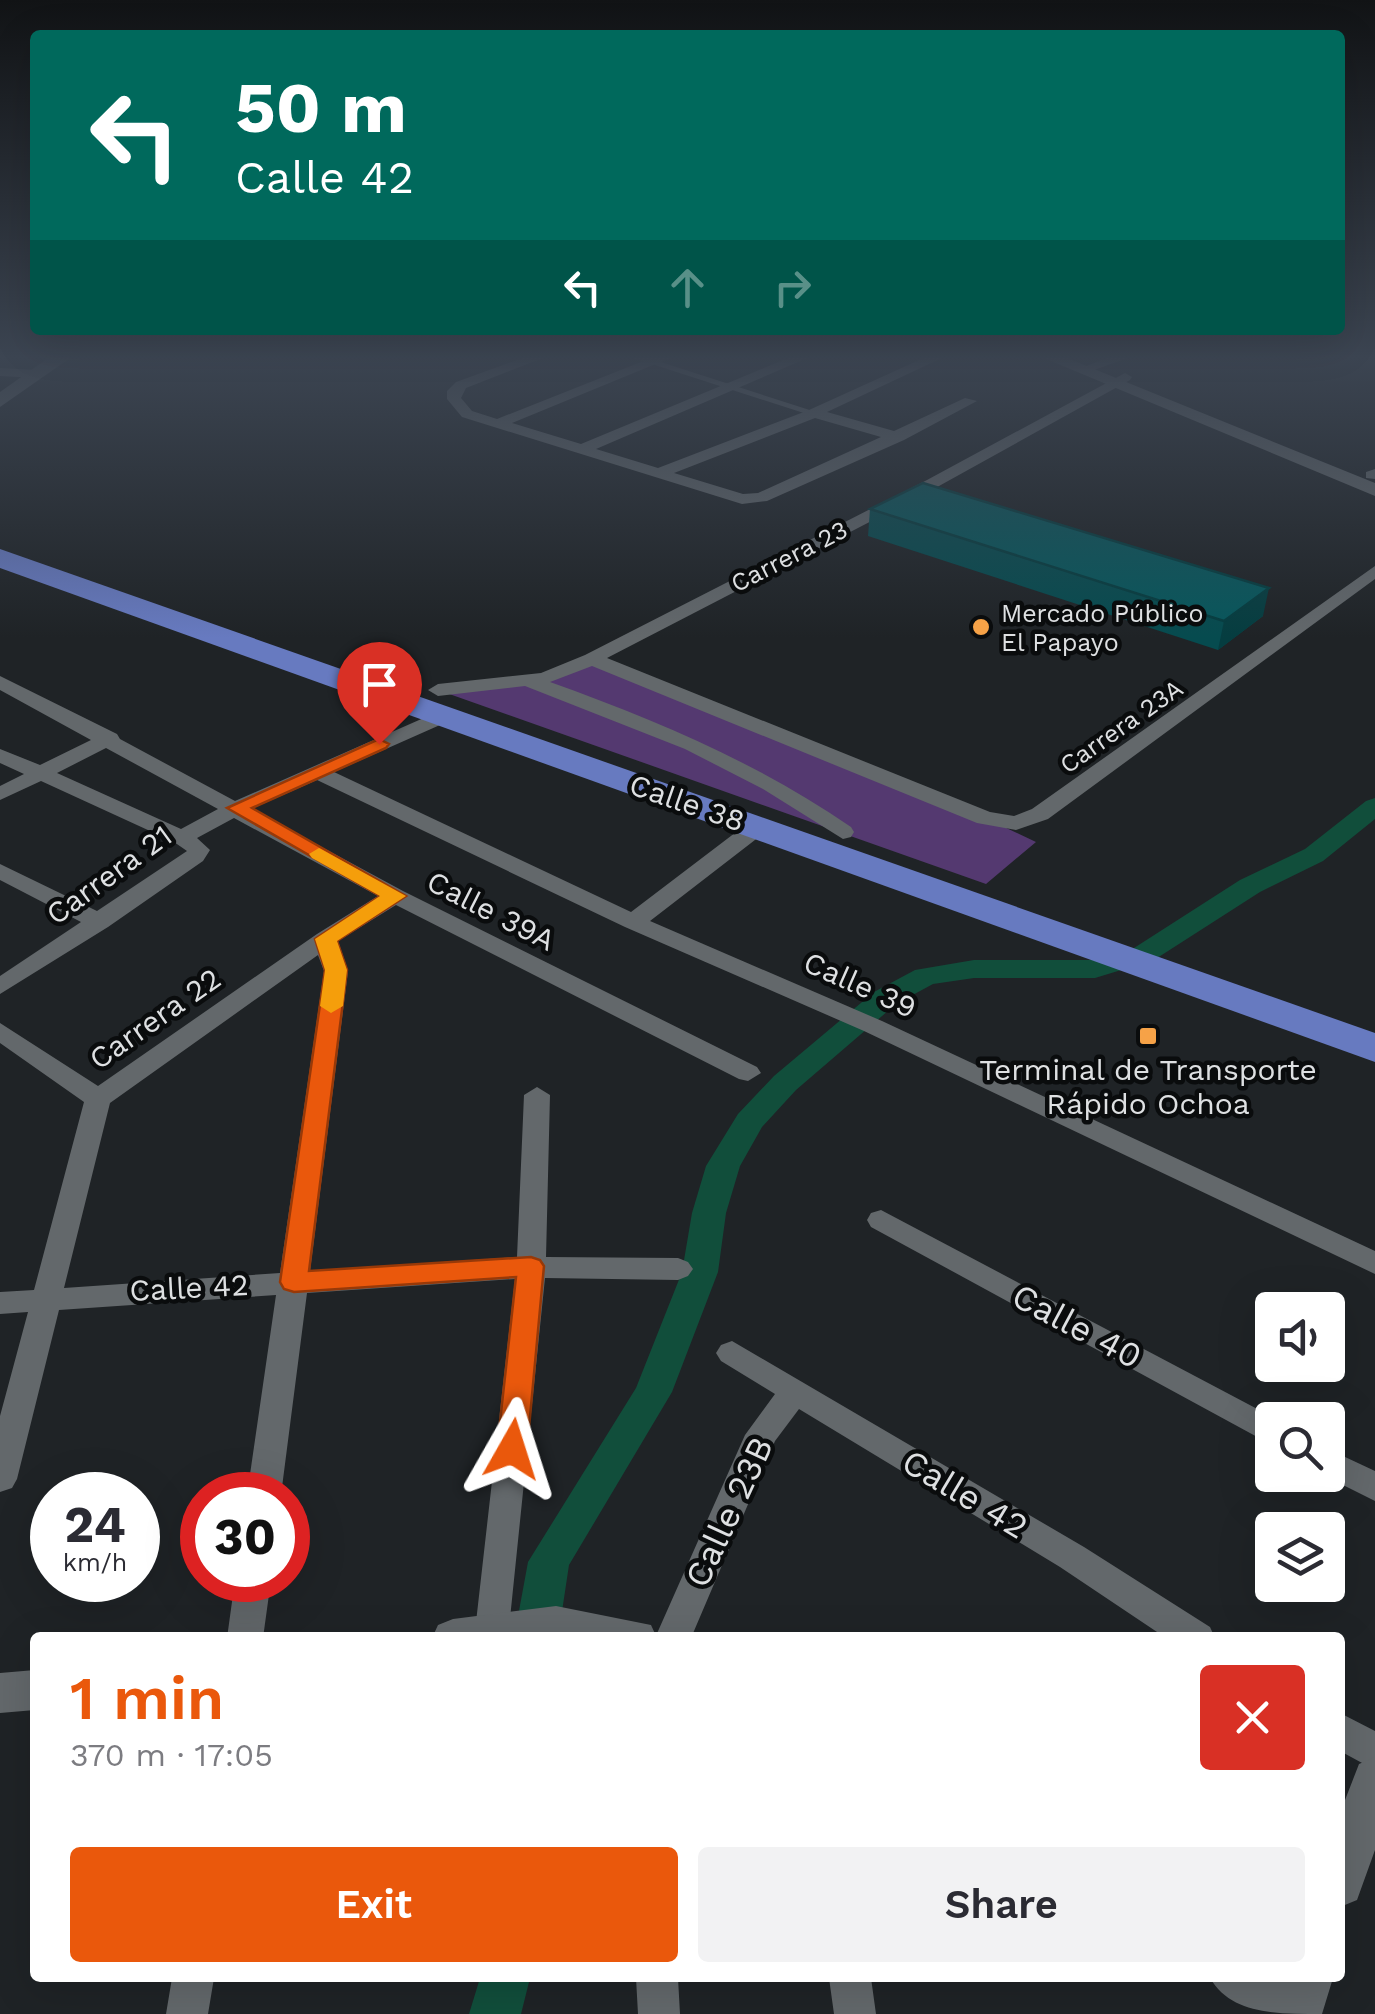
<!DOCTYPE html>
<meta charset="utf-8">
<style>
:root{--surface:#fff;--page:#f2f2f3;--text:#2b2b33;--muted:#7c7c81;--accent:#ea580c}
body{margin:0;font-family:"Work Sans",sans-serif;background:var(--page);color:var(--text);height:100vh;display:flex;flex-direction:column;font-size:38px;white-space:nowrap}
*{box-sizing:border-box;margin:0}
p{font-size:32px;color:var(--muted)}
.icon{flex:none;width:55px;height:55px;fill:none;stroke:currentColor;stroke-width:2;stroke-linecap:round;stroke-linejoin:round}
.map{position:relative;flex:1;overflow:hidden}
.panel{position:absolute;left:30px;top:1632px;width:1315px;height:350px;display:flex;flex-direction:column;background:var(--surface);border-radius:10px;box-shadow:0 10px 40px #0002}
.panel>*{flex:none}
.banner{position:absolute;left:30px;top:30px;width:1315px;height:305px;border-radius:10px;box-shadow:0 10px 40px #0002;background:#00695c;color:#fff;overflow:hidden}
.buttons{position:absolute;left:1255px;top:1292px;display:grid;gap:20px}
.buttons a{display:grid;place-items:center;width:90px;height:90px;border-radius:10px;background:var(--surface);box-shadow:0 10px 40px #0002;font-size:50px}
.speed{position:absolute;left:30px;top:1472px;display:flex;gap:20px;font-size:50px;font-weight:700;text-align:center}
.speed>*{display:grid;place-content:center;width:130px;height:130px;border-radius:50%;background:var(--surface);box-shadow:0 10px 40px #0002;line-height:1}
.speed small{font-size:25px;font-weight:400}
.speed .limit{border:15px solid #d22;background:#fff;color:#111}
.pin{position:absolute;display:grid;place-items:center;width:85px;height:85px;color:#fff;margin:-102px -42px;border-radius:50% 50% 50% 0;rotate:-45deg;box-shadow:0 0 10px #0007}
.pin .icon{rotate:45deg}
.me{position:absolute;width:110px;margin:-55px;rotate:6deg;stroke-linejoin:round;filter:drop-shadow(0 0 8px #0008)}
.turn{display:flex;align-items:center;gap:35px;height:210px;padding:0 40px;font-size:45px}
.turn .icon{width:130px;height:130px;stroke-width:2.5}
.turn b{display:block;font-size:70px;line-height:85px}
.lanes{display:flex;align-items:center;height:95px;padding:0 40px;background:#0003;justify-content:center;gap:50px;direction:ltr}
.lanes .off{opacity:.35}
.round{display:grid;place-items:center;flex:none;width:105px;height:105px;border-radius:10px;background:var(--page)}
.head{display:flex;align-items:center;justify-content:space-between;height:170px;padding:0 40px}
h1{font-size:60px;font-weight:600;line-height:75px;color:var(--accent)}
.button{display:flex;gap:20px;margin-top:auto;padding:20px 40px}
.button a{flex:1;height:115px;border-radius:10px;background:var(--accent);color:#fff;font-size:40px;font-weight:600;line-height:115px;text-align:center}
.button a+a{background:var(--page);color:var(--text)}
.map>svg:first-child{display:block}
.green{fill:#543970}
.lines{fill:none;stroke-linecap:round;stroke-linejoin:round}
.canal{fill:#114e3b;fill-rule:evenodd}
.pedestrian{fill:#63686b;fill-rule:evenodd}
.minor{fill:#63686b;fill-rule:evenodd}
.tertiary{fill:#63686b;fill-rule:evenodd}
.secondary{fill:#63686b;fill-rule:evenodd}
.trunk{fill:#677ac0;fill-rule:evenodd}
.wall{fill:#064b4f}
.shaded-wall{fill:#053d40}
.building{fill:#07575c;stroke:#053d40;stroke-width:2.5}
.route{fill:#ea580c;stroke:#983908;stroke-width:2.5}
.slow{fill:#f59e0b}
.poi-dot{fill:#f6a247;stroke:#0a0c0d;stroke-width:4}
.labels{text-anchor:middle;stroke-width:9;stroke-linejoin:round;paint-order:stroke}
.far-street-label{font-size:25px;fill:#dee0e2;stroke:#0a0c0d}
.far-poi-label{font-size:25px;fill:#dee0e2;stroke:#0a0c0d;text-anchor:start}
.street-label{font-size:30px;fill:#dee0e2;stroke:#0a0c0d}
.poi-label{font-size:30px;fill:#dee0e2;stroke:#0a0c0d}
.near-street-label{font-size:35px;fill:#dee0e2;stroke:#0a0c0d}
</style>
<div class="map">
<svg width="1375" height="2014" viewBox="0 0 1375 2014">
<rect width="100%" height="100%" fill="#1f2326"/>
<path class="green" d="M592,659L985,818L1036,842L986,884L438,690L528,681Z"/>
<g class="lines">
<path class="canal" d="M1375,798V819L1323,861L1260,892L1154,960L1095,978H974L933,984L896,1004L796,1090L762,1127L740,1166L726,1213L718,1272L672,1392L569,1565L558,1638H514L528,1562L636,1388L682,1272L692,1213L706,1166L738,1114L774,1076L874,992L915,970L974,960H1093L1134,948L1240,880L1305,849L1366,801Z
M480,1978H530L521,2014H469Z"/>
<path class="pedestrian" d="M627,356H642L819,413L810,415Z"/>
<path class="minor" d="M528,356H548L466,388L461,398L472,411L497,419L656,356H675L512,423L581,444L793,356H812L596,449L658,468L809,410L928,356H946L827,412L894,431L965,398L977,401L904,440L767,501L742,504L462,417L447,399V391L456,382ZM815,418L881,437L758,493L743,494L674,473Z
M1112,356H1133L1083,374L1076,370Z
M0,368L38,370L45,374L38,378L0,376Z
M1125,373L1132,377L1130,380L939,486L607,658L990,812L1014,816L1032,809L1375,566V579L1048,819L1016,830L977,823L592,666L550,682C656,720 758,763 851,827L854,832L851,837L843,839L763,789L685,749L525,686L438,696L428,690L438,684L541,673L585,655L927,480Z
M1375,469V479L1366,478V472Z
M0,676L117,734L120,739L235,801L435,713H449V721L334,772L631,912L748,823H764L767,828L764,833L650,921L882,1021L1375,1251V1274L864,1031L625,927L317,780L251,809L403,891L757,1067L761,1073L748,1081L739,1079L396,905L338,941L348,971L310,1271L517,1257L524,1095L537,1087L550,1095L546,1257L678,1258L688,1262L693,1269L688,1276L678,1280L545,1278L508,1638H478L475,1631L515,1279L307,1293L281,1495H247L276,1295L59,1310L17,1479L12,1488L0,1492V1416L28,1312L0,1314V1292L34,1290L84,1102L0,1043V1023L98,1086L317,934L378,896L234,818L197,838L210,850L203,861L108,927L0,994V976L81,922L0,880V864L97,911L187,851L174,842L41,781L0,800V786L24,774L0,763V749L40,765L91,740L0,690ZM106,748L218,809L181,829L57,773ZM318,955L324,971L280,1273L64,1288L110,1103Z
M881,1210L1278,1420H1272V1445L871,1227L867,1220L871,1213Z
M732,1341L1084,1547L1210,1627L1215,1638H1166L1060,1567L799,1409L775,1441L691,1638H655L745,1435L775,1394L721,1361L716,1353L721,1345Z
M1328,1449L1375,1471V1501L1323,1475H1328Z
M235,1580H271L263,1638H227Z
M1340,1713L1375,1731V1770L1340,1751Z
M172,1978H214L208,2014H166Z
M636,1978H678L680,2014H638Z
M829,1978H871L876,2014H834Z"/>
<path class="tertiary" d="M1039,356H1062L1375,483V496Z
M556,1606L651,1625L657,1638H432L438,1625L453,1619Z
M35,1670V1710L0,1713V1673Z
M1375,1757V1850L1357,1900L1340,1907V1813L1359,1764Z
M1210,1978H1275L1281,1982L1283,1978H1333L1322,2014C1275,2014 1231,2014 1210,1978Z"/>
<path class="secondary" d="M51,356H73L0,407V392Z"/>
<path class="trunk" d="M0,549L1375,1033V1062L0,568Z"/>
</g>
<path class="wall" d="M870,509L1263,616L1218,650L868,536Z"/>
<path class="shaded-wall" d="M1269,588L1263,616L1218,650L1224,621Z"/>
<path class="building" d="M923,483L1269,588L1224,621L870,509Z"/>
<linearGradient id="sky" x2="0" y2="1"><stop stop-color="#111315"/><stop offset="0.56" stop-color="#3c4552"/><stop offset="1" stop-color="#3c4552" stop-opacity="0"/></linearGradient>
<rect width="1375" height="638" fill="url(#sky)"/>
<path class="route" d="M379,739L389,744L386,748L252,808L406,896L337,941L347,970L309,1271L531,1257L540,1260L544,1266L527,1449L522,1457L512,1461L501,1457L497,1449L516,1277L294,1292L284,1289L280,1282L325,970L315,939L380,896L227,808Z"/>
<path class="slow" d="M319,848L406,896L337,941L347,970L343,1006L331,1013L320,1006L325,970L315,939L380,896L312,858L309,854Z"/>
<g class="poi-dot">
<circle cx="981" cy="627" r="10"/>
<rect x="1138" y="1026" width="20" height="20" rx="5"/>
</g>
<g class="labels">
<g class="far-street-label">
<text transform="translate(789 556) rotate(-27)" y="9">Carrera 23</text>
<text transform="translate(1121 726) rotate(-35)" y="9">Carrera 23A</text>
</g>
<g class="far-poi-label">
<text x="1001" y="622">Mercado Público<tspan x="1001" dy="29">El Papayo</tspan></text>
</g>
<g class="street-label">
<text transform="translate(687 803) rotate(19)" y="10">Calle 38</text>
<text transform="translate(109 875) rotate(-36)" y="10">Carrera 21</text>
<text transform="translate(491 911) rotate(27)" y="10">Calle 39A</text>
<text transform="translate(860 985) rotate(24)" y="10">Calle 39</text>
<text transform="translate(155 1019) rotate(-35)" y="10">Carrera 22</text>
<text transform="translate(189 1288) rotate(-3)" y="10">Calle 42</text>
</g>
<g class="poi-label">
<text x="1148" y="1080">Terminal de Transporte<tspan x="1148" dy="34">Rápido Ochoa</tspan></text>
</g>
<g class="near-street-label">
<text transform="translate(1077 1326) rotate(28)" y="12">Calle 40</text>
<text transform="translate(965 1494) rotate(31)" y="12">Calle 42</text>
<text transform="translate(729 1512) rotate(-65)" y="12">Calle 23B</text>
</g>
</g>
</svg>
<div class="buttons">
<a><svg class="icon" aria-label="sound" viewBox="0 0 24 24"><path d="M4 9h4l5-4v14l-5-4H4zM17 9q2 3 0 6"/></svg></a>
<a><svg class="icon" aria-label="search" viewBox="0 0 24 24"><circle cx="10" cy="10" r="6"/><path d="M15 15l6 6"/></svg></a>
<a><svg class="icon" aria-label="layers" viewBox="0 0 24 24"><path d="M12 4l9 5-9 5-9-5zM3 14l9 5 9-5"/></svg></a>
</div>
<div class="speed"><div>24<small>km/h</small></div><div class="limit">30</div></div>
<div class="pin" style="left:379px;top:744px;background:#d93025"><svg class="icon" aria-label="arrive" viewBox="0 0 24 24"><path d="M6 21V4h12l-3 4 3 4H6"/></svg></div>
<svg class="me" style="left:512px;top:1449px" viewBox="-20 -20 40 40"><path d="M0-17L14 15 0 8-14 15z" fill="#ea580c" stroke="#fff" stroke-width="4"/></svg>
<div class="banner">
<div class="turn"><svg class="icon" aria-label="left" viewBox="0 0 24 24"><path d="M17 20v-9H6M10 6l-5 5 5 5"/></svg><div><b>50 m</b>Calle 42</div></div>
<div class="lanes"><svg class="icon" aria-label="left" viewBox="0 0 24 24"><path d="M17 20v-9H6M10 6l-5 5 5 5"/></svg><svg class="icon off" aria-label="ahead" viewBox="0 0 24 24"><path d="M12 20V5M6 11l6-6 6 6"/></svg><svg class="icon off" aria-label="right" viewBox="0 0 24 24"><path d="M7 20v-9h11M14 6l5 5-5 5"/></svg></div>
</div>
<section class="panel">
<div class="head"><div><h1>1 min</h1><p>370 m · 17:05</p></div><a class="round" style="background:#d93025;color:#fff"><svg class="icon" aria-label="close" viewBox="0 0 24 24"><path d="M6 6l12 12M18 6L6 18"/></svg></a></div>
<div class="button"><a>Exit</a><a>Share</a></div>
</section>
</div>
